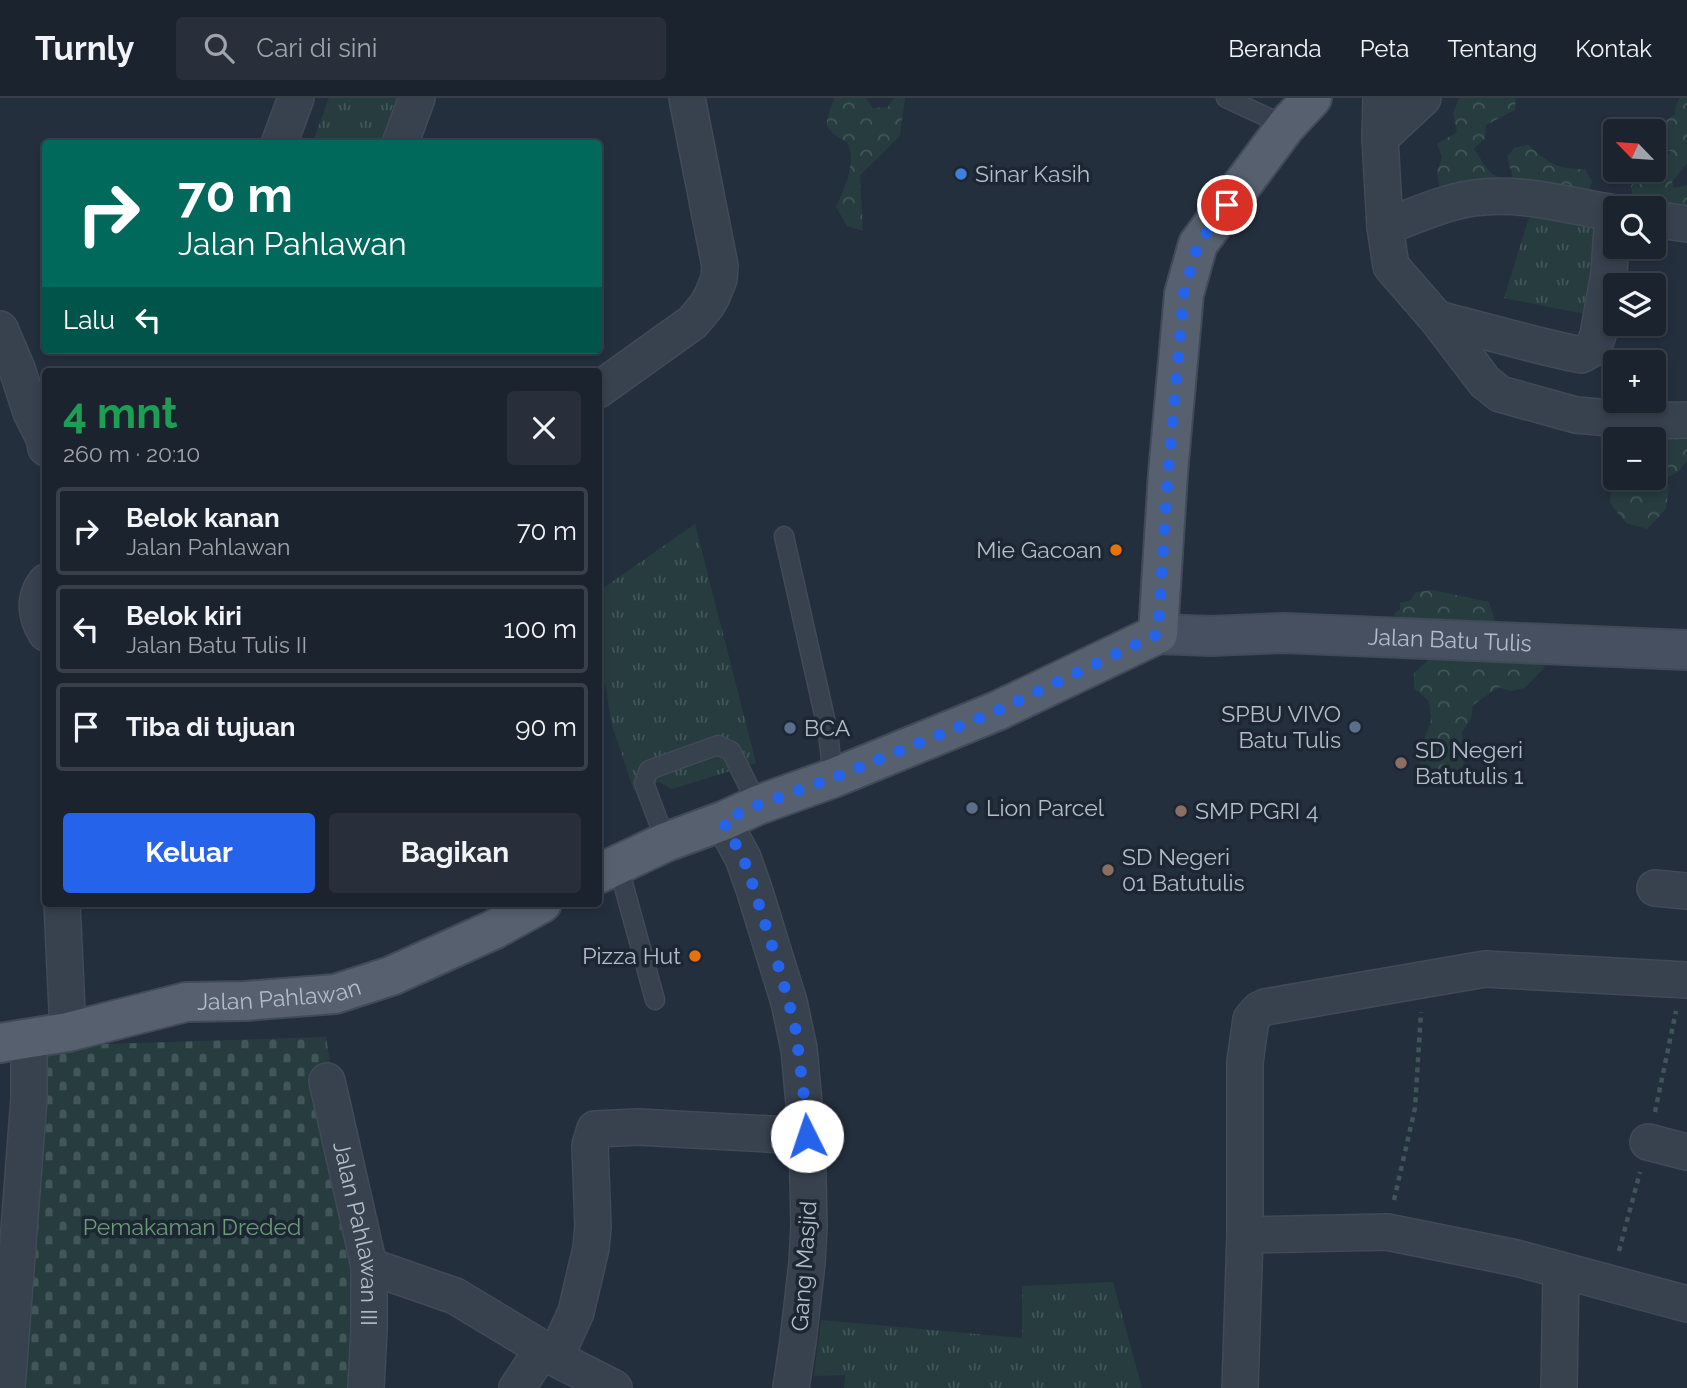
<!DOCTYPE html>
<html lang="id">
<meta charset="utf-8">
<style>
:root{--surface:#1b232e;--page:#282f3a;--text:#f1f3f6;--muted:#a0a4aa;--line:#39404a;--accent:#2563eb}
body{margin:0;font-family:Raleway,sans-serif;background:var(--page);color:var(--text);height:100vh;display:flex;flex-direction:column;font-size:26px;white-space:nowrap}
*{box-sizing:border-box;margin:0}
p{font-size:23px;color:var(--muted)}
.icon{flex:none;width:38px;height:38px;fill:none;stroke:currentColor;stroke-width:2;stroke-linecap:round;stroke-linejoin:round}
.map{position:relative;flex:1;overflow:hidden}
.details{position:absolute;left:42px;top:270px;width:560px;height:539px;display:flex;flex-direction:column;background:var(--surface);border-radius:7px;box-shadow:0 4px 10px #0003,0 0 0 2px var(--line)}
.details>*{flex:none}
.top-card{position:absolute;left:42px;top:42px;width:560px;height:214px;border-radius:7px;box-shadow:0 4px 10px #0003,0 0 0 2px var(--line);background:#00695c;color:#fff;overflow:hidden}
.needle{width:46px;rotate:295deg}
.fabs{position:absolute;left:1603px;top:21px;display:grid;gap:14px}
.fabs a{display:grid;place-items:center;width:63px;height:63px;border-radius:7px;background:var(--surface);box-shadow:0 4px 10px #0003,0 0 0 2px var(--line);font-size:35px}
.pin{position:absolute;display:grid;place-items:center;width:60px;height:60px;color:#fff;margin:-30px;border:4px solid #fff;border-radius:50%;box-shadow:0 2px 7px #0007}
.me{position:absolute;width:77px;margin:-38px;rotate:356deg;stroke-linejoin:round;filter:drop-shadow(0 0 5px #0008)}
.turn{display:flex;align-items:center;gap:24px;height:147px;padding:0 21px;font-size:32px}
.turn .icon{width:91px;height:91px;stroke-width:2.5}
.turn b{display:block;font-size:49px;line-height:60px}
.then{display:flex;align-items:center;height:66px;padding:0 21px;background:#0003;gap:14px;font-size:26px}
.round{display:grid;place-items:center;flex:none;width:74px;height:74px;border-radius:7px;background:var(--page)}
.summary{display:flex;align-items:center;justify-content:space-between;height:119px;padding:0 21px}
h1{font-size:42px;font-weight:700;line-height:52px;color:#1e9e55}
.action{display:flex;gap:14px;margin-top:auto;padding:14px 21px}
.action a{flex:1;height:80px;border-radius:7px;background:var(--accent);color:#fff;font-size:28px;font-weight:700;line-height:80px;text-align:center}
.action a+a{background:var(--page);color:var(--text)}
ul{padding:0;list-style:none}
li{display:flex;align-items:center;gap:21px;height:88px;margin:0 14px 10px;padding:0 7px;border:4px solid var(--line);border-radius:7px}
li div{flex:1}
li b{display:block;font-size:26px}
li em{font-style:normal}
header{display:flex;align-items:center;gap:42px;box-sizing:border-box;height:98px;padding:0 35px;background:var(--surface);border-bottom:2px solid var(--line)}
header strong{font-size:33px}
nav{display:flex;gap:38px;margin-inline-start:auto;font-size:24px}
.search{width:490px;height:63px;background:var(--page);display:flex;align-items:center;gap:18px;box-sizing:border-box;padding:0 24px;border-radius:7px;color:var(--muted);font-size:26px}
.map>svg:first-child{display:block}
.grass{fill:url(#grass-tufts)}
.forest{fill:url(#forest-crowns)}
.cemetery{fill:url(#cemetery-stones)}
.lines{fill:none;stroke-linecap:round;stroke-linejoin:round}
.lane-casing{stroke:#414a57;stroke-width:21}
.street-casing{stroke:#414a57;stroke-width:38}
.secondary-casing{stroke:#414a57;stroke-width:42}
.primary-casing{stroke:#414a57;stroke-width:42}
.path{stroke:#3f5557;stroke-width:4.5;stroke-dasharray:5 5;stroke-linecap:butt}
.lane{stroke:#38414e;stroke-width:18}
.street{stroke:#38414e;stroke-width:35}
.secondary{stroke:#465061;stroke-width:38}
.primary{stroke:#56606e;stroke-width:38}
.route{stroke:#2563eb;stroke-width:12;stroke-dasharray:0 21.6}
.shop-dot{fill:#3f7fe0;stroke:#1d2633;stroke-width:2.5}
.food-dot{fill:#e8710a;stroke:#1d2633;stroke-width:2.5}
.service-dot{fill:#5c6f8a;stroke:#1d2633;stroke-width:2.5}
.education-dot{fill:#8d6e63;stroke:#1d2633;stroke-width:2.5}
.labels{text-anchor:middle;stroke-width:7;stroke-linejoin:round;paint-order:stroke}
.poi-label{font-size:23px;fill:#b4bcc9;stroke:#1d2633;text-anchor:start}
.street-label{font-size:23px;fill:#b4bcc9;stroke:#1d2633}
.park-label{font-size:23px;fill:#6b9a76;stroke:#1d2633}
</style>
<header>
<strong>Turnly</strong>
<div class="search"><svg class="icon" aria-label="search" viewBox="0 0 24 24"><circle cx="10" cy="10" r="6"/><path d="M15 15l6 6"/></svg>Cari di sini</div>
<nav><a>Beranda</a><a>Peta</a><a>Tentang</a><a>Kontak</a></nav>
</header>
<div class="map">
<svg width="1687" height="1290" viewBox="0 0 1687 1290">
<defs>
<pattern id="grass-tufts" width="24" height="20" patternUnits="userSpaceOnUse" patternTransform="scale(1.75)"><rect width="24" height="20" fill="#263c3f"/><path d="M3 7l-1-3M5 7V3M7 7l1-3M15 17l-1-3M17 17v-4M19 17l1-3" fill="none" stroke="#435659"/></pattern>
<pattern id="forest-crowns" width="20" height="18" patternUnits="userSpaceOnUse" patternTransform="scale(1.75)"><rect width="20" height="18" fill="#263c3f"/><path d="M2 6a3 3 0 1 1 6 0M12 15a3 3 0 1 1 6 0" fill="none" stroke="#435659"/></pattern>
<pattern id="cemetery-stones" width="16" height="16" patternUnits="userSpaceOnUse" patternTransform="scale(1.75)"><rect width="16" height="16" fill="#263c3f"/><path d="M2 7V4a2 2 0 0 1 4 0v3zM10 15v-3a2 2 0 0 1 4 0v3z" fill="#435659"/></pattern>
</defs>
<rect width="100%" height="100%" fill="#242f3e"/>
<path class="grass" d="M329,0H408L396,28L382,45L312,46Z
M1531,113L1615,131L1600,219L1504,200Z
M695,426L756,665L672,691L659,684L634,693L611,624L606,590L599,574V493Z
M1113,1184L1142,1290H844L845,1277L814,1278L821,1222L1022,1240V1188Z"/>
<path class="forest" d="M834,0H866L873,10L888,9L894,0H905L900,38L860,77L863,133L847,128L836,109C845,88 856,67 848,45C820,29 825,29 834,0Z
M1459,0H1516L1515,12L1486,27L1485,40L1474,51C1484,66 1492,84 1513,81L1507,59L1514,50L1529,47C1548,66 1558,71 1585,71L1592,84L1585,102L1440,93L1437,73L1442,59L1437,46L1457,34L1453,16Z
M1680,0H1687V65L1672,84L1674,90L1687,87V143H1660L1654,137V110H1621L1633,100L1631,88L1638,75L1659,70L1671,53L1656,52C1653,34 1660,25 1675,17L1676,7Z
M1661,305H1675L1687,321V363L1678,374L1664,381L1669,388L1666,411L1647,431L1626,425L1610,405L1612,388L1620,380H1654V341H1628L1632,332Z
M1433,492L1489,504L1496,526L1542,562L1545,569L1525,590L1510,593L1499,589L1473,607L1471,621L1462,634L1465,664L1454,681L1429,683L1417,660L1431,623L1429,603L1414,590V575L1448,544L1399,528L1394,516L1400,511V505L1411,502L1416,494Z"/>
<path class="cemetery" d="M326,939L373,1239L370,1290H16L45,948Z"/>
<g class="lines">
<g class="lane-casing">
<path id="lane" d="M1226,0L1286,28
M784,438L828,634L833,680
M666,744L644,685L649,672L718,647L731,653L758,707
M618,767L655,902"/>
</g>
<g class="street-casing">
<g id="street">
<path d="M1381,0L1380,40L1385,129L1391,168L1437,221L1485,284L1500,296L1576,317L1644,323L1687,322"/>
<path d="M1380,40L1423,0"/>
<path d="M279,46L296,0"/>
<path d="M400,46L417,0"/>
<path d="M1654,121L1687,126"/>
<path d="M1385,129C1414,118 1444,104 1474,100C1521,93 1569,108 1615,115"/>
<path d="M1437,221C1485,233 1533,247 1581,257L1593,250L1598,237L1609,175L1613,115"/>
<path d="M0,231L17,271L31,314L44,340L46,350"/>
<path d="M598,292L693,224L707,207L712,198L719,181L720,168L687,0"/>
<path d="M46,484C33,500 36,519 46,535"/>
<path d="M723,723L743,760L754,791L789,904L799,951L807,1038L809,1128L807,1165L798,1243L791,1290"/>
<path d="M1655,790L1687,793"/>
<path d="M62,805L68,934"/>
<path id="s1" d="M327,983L369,1168V1231L366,1290"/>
<path d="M1648,1044L1687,1054"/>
<path d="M1245,1137L1387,1134L1516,1160L1687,1206"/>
<path d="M369,1168L455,1198L543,1251L555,1260L614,1290"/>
<path d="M555,1260L576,1214L591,1150L593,1129L590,1047L595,1031L638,1029L807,1038"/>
<path d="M7,1290L29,1000V940"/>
<path d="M517,1290L543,1251"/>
<path d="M1240,1290L1245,1137V964L1251,921L1259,912L1265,909L1485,871L1687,882"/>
<path d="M1559,1290L1561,1173"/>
</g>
</g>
<g class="secondary-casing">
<g id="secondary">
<path id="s2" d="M1158,536L1211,538L1284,535L1687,552"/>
</g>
</g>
<g class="primary-casing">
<g id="primary">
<path d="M598,776L666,744L723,723L758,707L833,680L997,613L1158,536L1168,375L1184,196L1198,146L1286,28L1312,0"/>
<path id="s3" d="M0,945L68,934L186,904L245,903L335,896L391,878L493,832L542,805"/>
</g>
</g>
<path class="path" d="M1655,1014L1676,913
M1394,1102L1415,1010L1421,914
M1619,1153L1640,1074"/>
<use href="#lane" class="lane"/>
<use href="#street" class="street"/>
<use href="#secondary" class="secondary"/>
<use href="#primary" class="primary"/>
</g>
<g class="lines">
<path class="route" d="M807,1038L805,1006L795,927L780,873L749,775L743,760L723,723L758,707L833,680L997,613L1158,536L1168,375L1184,195L1198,146L1227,107"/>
</g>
<circle class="shop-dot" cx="961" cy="76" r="7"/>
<g class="food-dot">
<circle cx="1116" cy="452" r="7"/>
<circle cx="695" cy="858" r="7"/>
</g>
<g class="service-dot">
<circle cx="1355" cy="629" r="7"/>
<circle cx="790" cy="630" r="7"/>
<circle cx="972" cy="710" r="7"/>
</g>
<g class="education-dot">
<circle cx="1401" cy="665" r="7"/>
<circle cx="1181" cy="713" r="7"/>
<circle cx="1108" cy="772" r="7"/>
</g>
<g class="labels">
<g class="poi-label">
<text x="975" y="84">Sinar Kasih</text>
<text x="1102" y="460" text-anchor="end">Mie Gacoan</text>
<text x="1341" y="624" text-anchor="end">SPBU VIVO<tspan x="1341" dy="26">Batu Tulis</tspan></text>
<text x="804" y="638">BCA</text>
<text x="1415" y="660">SD Negeri<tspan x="1415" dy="26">Batutulis 1</tspan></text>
<text x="986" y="718">Lion Parcel</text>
<text x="1195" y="721">SMP PGRI 4</text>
<text x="1122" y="767">SD Negeri<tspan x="1122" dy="26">01 Batutulis</tspan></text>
<text x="681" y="866" text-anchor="end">Pizza Hut</text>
</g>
<g class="street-label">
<text dy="8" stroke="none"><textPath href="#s2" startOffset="292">Jalan Batu Tulis</textPath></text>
<text dy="8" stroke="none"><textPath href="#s3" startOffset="284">Jalan Pahlawan</textPath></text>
<text dy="8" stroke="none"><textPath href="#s1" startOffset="156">Jalan Pahlawan III</textPath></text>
<text transform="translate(804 1168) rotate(-86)" y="8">Gang Masjid</text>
</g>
<g class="park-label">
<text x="192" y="1137">Pemakaman Dreded</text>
</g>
</g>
</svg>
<div class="fabs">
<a><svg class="needle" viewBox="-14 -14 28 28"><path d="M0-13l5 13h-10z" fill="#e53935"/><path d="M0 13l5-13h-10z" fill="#a0a4aa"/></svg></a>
<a><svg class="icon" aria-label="search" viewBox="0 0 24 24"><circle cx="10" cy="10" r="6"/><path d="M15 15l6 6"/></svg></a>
<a><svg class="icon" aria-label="layers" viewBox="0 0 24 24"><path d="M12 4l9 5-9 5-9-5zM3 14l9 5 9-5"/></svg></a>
<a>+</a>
<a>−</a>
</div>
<div class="pin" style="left:1227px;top:107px;background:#d93025"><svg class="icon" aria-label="arrive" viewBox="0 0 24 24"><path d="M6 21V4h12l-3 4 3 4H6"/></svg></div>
<svg class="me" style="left:807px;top:1038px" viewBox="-20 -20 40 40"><circle r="19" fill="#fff"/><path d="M0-13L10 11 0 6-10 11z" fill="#2563eb"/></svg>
<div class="top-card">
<div class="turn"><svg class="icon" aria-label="right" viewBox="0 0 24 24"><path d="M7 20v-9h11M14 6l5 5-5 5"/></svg><div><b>70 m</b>Jalan Pahlawan</div></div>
<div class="then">Lalu<svg class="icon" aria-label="left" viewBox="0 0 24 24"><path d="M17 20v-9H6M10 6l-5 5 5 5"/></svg></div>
</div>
<section class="details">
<div class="summary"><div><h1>4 mnt</h1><p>260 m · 20:10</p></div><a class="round"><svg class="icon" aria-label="close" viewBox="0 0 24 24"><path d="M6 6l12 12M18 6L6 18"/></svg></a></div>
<ul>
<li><svg class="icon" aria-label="right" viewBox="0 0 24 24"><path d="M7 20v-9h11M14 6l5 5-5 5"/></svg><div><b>Belok kanan</b><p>Jalan Pahlawan</p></div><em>70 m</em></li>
<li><svg class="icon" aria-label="left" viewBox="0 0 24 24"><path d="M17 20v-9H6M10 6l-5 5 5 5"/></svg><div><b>Belok kiri</b><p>Jalan Batu Tulis II</p></div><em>100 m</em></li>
<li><svg class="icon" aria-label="arrive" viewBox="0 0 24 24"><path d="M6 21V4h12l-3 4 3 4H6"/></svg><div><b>Tiba di tujuan</b></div><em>90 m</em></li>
</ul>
<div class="action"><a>Keluar</a><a>Bagikan</a></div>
</section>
</div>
